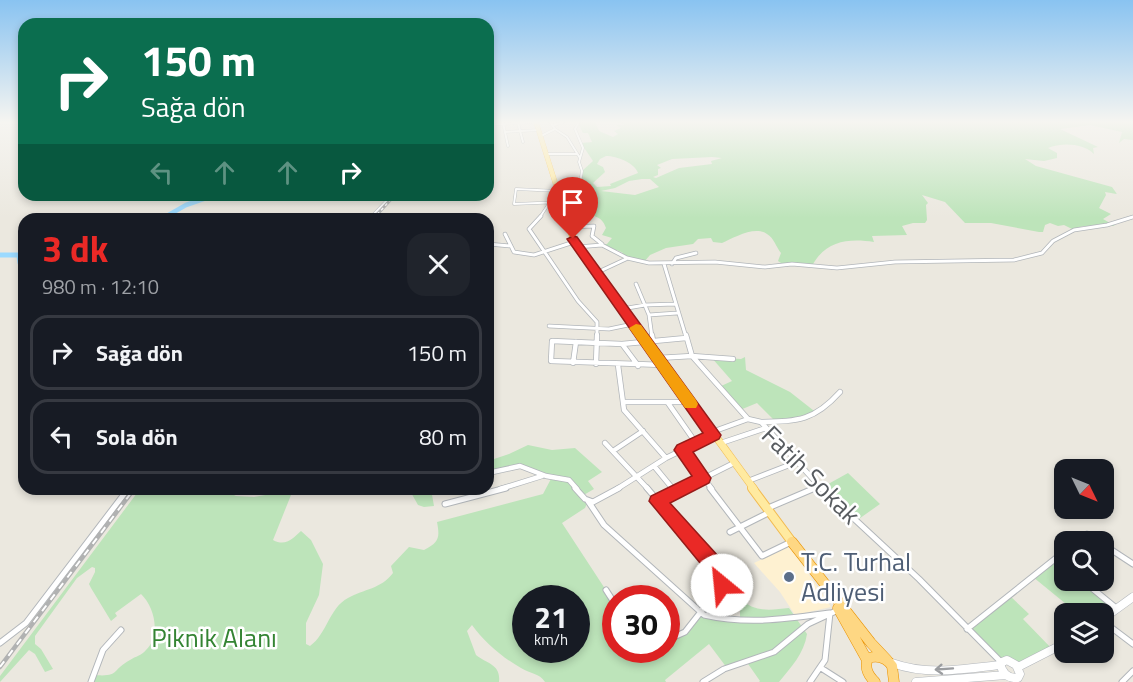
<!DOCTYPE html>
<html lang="tr">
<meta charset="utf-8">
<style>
:root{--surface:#171b24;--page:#20242c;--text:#f1f3f6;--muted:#9ea1a6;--line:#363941;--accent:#ea2926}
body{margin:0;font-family:"Titillium Web",sans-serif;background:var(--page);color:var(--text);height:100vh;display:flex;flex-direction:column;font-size:22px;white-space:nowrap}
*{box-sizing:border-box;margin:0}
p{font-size:20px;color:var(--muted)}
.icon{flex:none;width:33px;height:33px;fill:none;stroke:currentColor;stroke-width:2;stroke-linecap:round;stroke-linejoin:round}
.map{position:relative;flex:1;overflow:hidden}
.side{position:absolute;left:18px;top:213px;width:476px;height:282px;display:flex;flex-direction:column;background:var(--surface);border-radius:18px;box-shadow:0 3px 9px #0003}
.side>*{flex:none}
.top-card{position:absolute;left:18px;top:18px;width:476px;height:183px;border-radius:18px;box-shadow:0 3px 9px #0003;background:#0b6e4f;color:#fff;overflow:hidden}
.needle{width:39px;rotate:133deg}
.buttons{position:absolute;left:1054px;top:459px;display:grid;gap:12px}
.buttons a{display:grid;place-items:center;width:60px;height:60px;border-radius:12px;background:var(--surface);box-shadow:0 3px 9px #0003;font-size:30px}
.speed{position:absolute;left:512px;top:585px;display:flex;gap:12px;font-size:30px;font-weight:700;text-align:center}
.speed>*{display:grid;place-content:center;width:78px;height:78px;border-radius:50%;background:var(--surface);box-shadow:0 3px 9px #0003;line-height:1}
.speed small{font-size:15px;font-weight:400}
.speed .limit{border:9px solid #d22;background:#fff;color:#111}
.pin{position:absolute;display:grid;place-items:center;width:51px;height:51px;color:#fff;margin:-62px -26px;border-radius:50% 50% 50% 0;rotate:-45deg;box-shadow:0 0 6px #0007}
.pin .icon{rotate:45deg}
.me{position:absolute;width:66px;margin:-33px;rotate:332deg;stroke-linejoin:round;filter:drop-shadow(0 0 4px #0008)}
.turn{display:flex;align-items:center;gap:21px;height:126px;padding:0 24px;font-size:27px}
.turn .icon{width:78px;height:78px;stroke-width:2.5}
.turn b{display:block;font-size:42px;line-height:51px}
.lanes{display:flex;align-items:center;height:57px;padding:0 24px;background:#0003;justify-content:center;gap:30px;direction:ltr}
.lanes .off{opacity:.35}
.round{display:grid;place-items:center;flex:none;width:63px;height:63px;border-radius:18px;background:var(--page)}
.headline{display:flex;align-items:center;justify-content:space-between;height:102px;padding:0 24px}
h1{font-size:36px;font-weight:700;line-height:45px;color:var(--accent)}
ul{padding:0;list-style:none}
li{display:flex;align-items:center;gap:18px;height:75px;margin:0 12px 9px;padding:0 12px;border:3px solid var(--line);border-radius:18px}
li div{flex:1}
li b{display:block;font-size:22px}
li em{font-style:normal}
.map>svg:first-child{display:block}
.commercial{fill:#fef1d1}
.green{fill:#bde4ba;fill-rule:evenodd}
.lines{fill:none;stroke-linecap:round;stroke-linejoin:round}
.river-far1{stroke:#9bdaff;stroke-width:4.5}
.river{stroke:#9bdaff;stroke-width:5}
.street-far3-casing{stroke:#b2b6ba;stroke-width:3}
.street-far2-casing{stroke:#b2b6ba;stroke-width:4.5}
.street-far1-casing{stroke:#b2b6ba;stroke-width:6}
.street-casing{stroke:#b2b6ba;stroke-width:7}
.secondary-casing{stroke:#b3b7bc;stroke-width:9}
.primary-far3-casing{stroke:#f2bb51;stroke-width:5}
.primary-far2-casing{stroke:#f2bb51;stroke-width:7}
.primary-far1-casing{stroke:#f2bb51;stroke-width:8}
.primary-casing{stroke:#f2bb51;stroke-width:10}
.highway-casing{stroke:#ea9200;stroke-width:11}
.street-far3{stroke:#fff;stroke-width:2}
.street-far2{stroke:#fff;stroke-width:3}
.street-far1{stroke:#fff;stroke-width:4.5}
.street{stroke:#fff;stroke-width:5}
.secondary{stroke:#fff;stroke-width:8}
.primary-far3{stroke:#ffeaa0;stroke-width:4.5}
.primary-far2{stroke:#ffeaa0;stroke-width:5}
.primary-far1{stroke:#ffeaa0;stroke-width:7}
.primary{stroke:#ffeaa0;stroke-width:8}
.highway{stroke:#fed783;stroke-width:10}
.rail-far1-casing{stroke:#b1b2b2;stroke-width:3}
.rail-casing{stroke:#b1b2b2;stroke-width:4.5}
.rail-far1{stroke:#fff;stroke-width:1.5;stroke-dasharray:3;stroke-linecap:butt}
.rail{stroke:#fff;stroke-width:2;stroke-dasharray:7;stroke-linecap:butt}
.oneway{stroke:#9b9da0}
.route{fill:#ea2926;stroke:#981b19;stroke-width:1.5}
.slow{fill:#f59e0b}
.service-dot{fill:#5c6f8a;stroke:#fff;stroke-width:2}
.labels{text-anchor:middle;stroke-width:5;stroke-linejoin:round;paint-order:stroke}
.near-street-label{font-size:26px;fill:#585c60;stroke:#fff}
.near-service-label{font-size:26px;fill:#4e5e75;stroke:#fff;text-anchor:start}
.near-park-label{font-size:26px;fill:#348433;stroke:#fff}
</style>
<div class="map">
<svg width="1133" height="682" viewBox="0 0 1133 682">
<rect width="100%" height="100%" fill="#ebe8df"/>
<path class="commercial" d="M789,546L821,592L831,607L795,615L780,592L754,563Z"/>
<path class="green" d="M579,122H595L599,131L613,137L618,134L614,131L621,128L616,125H625L616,122H1133V140L1124,139L1119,143L1122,132L1090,125L1060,129L1098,147L1093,148L1094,154C1082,142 1060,143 1048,148L1057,153V158L1044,161L1025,159L1036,166L1112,187L1117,194L1105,192L1106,195L1099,208L1111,214L1103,219L1115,226H1084L1072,229L1064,225L1058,226L1050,223L1045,225L1043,232H1039L991,223H965L945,202L922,195L928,203L926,205L927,220L925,223H913L902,226L907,235L872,236L874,242C848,238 825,241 812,266L781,263L778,261L781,253C776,247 774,238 767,234C755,225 733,238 722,243L713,242L711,238L698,239L693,244L666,248L650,255L644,262L620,256L623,253L617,250L614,252L602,245L607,244L612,238L602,235L606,228C602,216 595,217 585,213V206L576,205L582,171L593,161L581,143L592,142L588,133H583L578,123ZM606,156C617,156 635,163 638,173L610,184L611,186L597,187L593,183L605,172L603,167L597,164L600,159ZM712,157L722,158L711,161L712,164L679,168L656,178L653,177L658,175V169L661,168L657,165L672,159ZM642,179H650L659,187L635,195L601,191L615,188L629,181Z
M711,357L741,359L745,357L746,370L790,392L818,414L806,419L775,421L757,403L740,410L719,387L732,381Z
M528,445L552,450L575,448L602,472L588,481L594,489L582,496L588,501L585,508L562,523L615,604V650H666V636L681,635L699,612L740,620V598C754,613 771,610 789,608L807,634C804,654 791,667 779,682H759L760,681L746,661L727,668L709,644L665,680L666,682H545C539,673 531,674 521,668C503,658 484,642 472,625L467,631L476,655C487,664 501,664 499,682H91L93,675C121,677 110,671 130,660C136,656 141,656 146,650C161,636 155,607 141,594L115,613L117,616L111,621L91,588L89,584L95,572V568L92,567L77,578L35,636V644L41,649L53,669L45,672L35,654L29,650L0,682V676L140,489H222L236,496L254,497L293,490L273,540C286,547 293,538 301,531L311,540L323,564L319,595L306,623V644L310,646C327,634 329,608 348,598C364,589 381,589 393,573L391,566L409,547L424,550C439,542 440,538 437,522L543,494L552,477L526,467L488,473V461L509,454ZM525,598H576V650H525Z
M848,473L880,504L856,521L821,488Z
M409,489H431L434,506L424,507L418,505Z
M1055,559L1065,567V580L1082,581L1117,609L1104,614L1077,613L1033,577Z
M1009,595L1029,614L1023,619L1053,650L1018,667L1003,661L967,629Z"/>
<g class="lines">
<path class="river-far1" d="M165,217L186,205L215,195"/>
<path class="river" d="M162,219L168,216
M0,255H19L20,263L24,264"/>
<g class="street-far3-casing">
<path id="street-far3" d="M503,123L508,146
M518,123L523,142
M488,125L532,122
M554,125L563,122
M555,129L567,137L580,158
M505,132L539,130
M541,136L555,129L550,122
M547,154H577
M558,191L516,189L514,204L561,202
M560,199H577
M371,217L392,195
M540,217L550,202
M570,217L575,211L582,171L579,162L583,148L575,129L579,122"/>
</g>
<g class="street-far2-casing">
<path id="street-far2" d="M541,216L529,229L578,301L597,322V337
M369,219L372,216
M567,221L571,216
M569,227L594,226L592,236L602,244
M505,234L514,252L534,255L574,242
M488,244L511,246
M577,247L602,245L627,258L649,263L715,262L765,267L792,264L837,268L895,262L1014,260L1042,253L1053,241L1074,230L1107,225L1133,217
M664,264L686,337
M672,264L676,258L696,253
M596,273L626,259
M636,284L649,315L652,337
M622,309L645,305L675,304
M649,315L677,313
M549,326L609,329L633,324"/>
</g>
<g class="street-far1-casing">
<path id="street-far1" d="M652,335L653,341
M686,335L692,356L748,419L761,422L822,489
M552,341L622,344L637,364L551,361Z
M622,344L686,338
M658,358L692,356L733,359
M573,363L576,342
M596,364L597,335
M637,364L662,365
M637,364L638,366
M618,365L624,410L666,458
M623,402H689
M668,403L696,443
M761,422C798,421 814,421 840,392
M712,432L748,419
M605,443L648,489
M721,443L766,428
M682,450L712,489
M613,451L643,431
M654,466L673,489
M488,473L520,466L546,476L569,480L577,489
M748,481L797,462
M500,489L542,476
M617,489L666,458L713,435
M682,489L734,463
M812,489L819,486"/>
</g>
<g class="street-casing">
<path id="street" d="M575,488L585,499L593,502L619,488
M647,488L706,557L722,585L685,632L676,636H666
M672,488L675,492
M710,488L762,556L791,542
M821,488L919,579L1001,662
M588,501L604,525L704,615C748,625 786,619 830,613L825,660L810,682
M658,501L685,488
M445,504L506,488
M768,508L815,488
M730,532L770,512
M1077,542L1087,534L1099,542
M1104,545L1133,564
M1055,559L1065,567
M1082,580L1116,608
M606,590L615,604
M1104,622L1133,644
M967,629L1065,551
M0,643L26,623L128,489
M821,668L843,682
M91,682L103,650L121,630
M703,682L724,669L774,652L808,624L838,610
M1122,682L1133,671"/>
</g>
<g class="secondary-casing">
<path id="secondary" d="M1104,618L1133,597
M1007,660L1016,665L1020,674L1018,678C1008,679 1002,673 1000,663Z
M892,663C928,676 963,669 1000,665
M1018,667L1065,643
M916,682L1006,675"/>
</g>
<g class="primary-far3-casing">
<path id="primary-far3" d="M536,122L566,217"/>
</g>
<g class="primary-far2-casing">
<path id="primary-far2" d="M566,216L575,244L643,337"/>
</g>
<g class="primary-far1-casing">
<path id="primary-far1" d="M642,335L754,489"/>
</g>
<g class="primary-casing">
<path id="primary" d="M752,488L792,542"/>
</g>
<g class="highway-casing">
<path id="highway" d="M792,542L871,643L887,660
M838,608L867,660
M875,682C868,675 864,668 868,658C878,655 886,657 892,666L894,682"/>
</g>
<use href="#street-far3" class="street-far3"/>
<use href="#street-far2" class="street-far2"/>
<use href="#street-far1" class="street-far1"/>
<use href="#street" class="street"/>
<use href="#secondary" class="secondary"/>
<use href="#primary-far3" class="primary-far3"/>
<use href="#primary-far2" class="primary-far2"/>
<use href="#primary-far1" class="primary-far1"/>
<use href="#primary" class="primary"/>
<use href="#highway" class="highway"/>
<g class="rail-far1-casing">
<path id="rail-far1" d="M373,219L395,195"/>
</g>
<g class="rail-casing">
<path id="rail" d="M0,667L134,489"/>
</g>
<use href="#rail-far1" class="rail-far1"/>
<use href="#rail" class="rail"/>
</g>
<defs><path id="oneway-shaft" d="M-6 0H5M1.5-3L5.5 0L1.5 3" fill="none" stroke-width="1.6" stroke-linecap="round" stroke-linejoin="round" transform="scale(1.5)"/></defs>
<use class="oneway" href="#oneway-shaft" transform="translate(944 669) rotate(176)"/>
<linearGradient id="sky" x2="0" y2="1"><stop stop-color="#89c3f1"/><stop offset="0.56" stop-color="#f6f5f1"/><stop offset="1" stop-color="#f6f5f1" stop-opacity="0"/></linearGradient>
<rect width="1133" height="218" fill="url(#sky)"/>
<path class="route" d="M573,236L577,237L721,435L719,439L693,452L711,478L709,483L670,503L718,556L732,585L729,591L722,594L715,591L705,569L649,501L651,496L692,476L674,450L677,445L703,433L567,239Z"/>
<path class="slow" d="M636,324L641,325L696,400L698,404L696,408H685L629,328Z"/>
<circle class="service-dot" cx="789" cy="577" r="6"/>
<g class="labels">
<g class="near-street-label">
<text transform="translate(811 475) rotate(45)" y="9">Fatih Sokak</text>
</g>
<g class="near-service-label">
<text x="801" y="571">T.C. Turhal<tspan x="801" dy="30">Adliyesi</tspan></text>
</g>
<g class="near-park-label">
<text x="214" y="647">Piknik Alanı</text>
</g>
</g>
</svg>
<div class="buttons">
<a><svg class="needle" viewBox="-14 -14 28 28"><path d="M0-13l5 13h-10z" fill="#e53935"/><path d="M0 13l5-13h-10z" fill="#9ea1a6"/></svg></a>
<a><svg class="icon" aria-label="search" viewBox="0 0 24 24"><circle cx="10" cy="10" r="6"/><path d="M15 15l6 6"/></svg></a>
<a><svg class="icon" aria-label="layers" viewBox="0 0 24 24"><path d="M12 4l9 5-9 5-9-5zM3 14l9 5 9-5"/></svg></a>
</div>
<div class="speed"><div>21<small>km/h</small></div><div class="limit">30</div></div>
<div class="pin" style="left:573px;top:239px;background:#d93025"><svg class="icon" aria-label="arrive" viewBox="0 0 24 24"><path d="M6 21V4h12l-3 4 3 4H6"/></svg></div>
<svg class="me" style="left:722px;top:585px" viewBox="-20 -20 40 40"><circle r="19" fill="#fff"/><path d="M0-13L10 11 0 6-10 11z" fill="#ea2926"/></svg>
<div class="top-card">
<div class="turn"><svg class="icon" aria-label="right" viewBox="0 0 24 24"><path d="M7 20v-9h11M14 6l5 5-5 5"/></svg><div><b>150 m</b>Sağa dön</div></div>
<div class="lanes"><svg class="icon off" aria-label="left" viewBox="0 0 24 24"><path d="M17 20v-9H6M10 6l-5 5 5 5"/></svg><svg class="icon off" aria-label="ahead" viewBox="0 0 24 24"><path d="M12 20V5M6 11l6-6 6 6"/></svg><svg class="icon off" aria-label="ahead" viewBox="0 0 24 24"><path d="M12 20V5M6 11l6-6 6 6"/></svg><svg class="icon" aria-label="right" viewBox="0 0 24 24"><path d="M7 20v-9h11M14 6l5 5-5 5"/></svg></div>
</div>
<section class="side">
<div class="headline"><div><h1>3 dk</h1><p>980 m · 12:10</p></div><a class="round"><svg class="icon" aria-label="close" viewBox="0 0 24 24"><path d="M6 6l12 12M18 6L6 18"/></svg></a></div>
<ul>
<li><svg class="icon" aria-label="right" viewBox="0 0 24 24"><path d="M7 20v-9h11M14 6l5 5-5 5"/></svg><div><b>Sağa dön</b></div><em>150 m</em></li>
<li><svg class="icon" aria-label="left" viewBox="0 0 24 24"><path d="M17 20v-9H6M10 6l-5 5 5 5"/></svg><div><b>Sola dön</b></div><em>80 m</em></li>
</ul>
</section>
</div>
